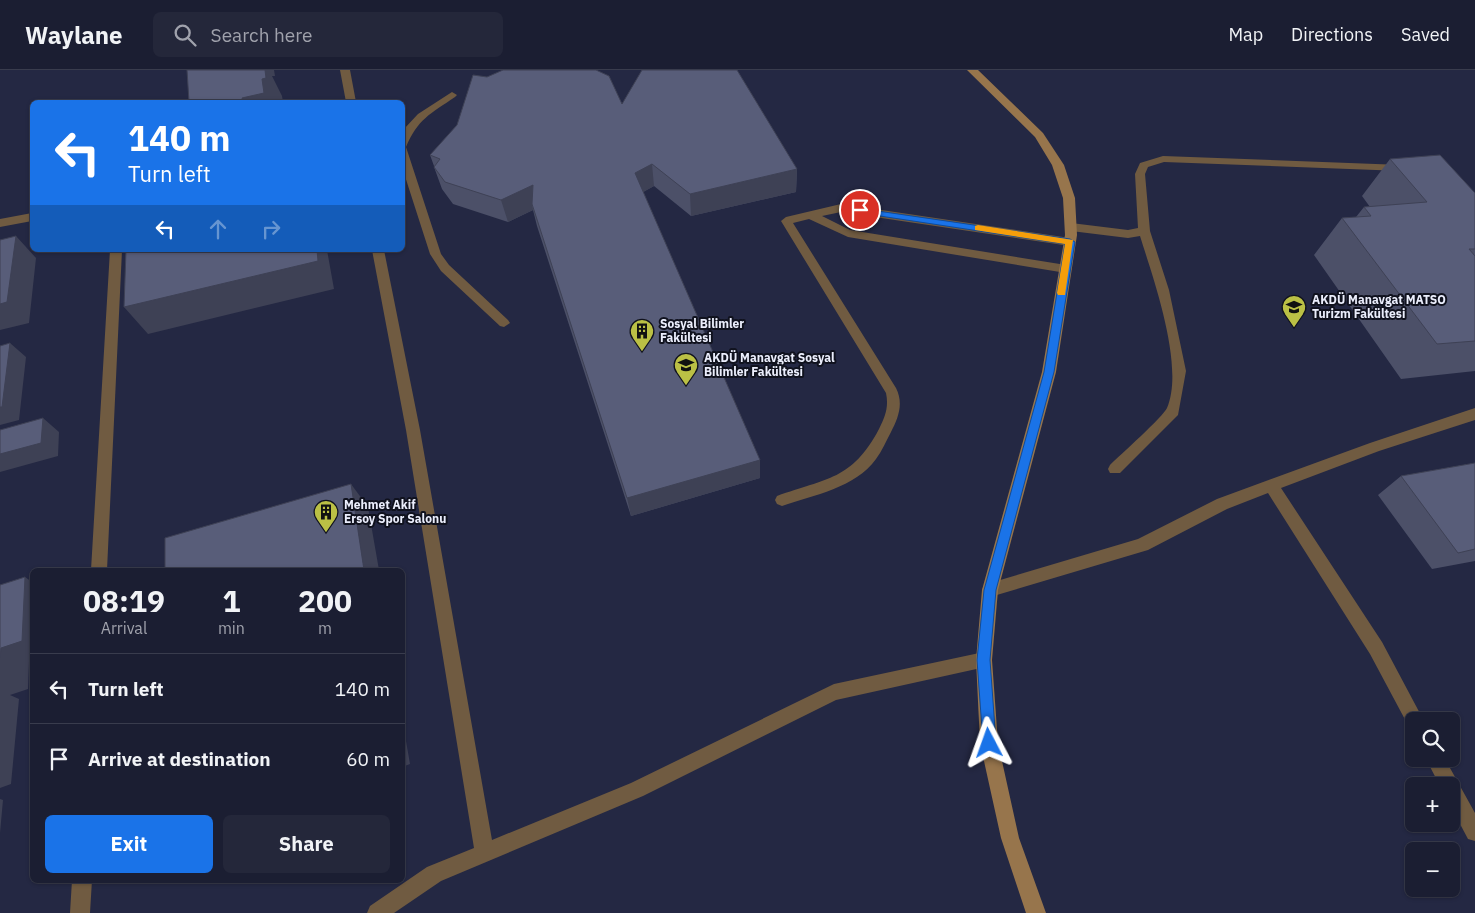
<!DOCTYPE html>
<meta charset="utf-8">
<style>
:root{--surface:#1b1e32;--page:#24273a;--text:#f1f3f6;--muted:#a0a2ac;--line:#393c4d;--accent:#1a73e8}
body{margin:0;font-family:"IBM Plex Sans",sans-serif;background:var(--page);color:var(--text);height:100vh;display:flex;flex-direction:column;font-size:19px;white-space:nowrap}
*{box-sizing:border-box;margin:0}
p{font-size:16px;color:var(--muted)}
.icon{flex:none;width:28px;height:28px;fill:none;stroke:currentColor;stroke-width:2;stroke-linecap:round;stroke-linejoin:round}
.map{position:relative;flex:1;overflow:hidden}
.panel{position:absolute;left:30px;top:498px;width:375px;height:315px;display:flex;flex-direction:column;background:var(--surface);border-radius:8px;box-shadow:0 1px 4px #0004,0 0 0 1px var(--line)}
.panel>*{flex:none}
.banner{position:absolute;left:30px;top:30px;width:375px;height:152px;border-radius:8px;box-shadow:0 1px 4px #0004,0 0 0 1px var(--line);background:#1a73e8;color:#fff;overflow:hidden}
.buttons{position:absolute;left:1405px;top:642px;display:grid;gap:10px}
.buttons a{display:grid;place-items:center;width:55px;height:55px;border-radius:8px;background:var(--surface);box-shadow:0 1px 4px #0004,0 0 0 1px var(--line);font-size:25px}
.pin{position:absolute;display:grid;place-items:center;width:42px;height:42px;color:#fff;margin:-21px;border:2px solid #fff;border-radius:50%;box-shadow:0 1px 5px #0007}
.me{position:absolute;width:55px;margin:-28px;rotate:356deg;stroke-linejoin:round;filter:drop-shadow(0 0 4px #0008)}
.turn{display:flex;align-items:center;gap:18px;height:105px;padding:0 15px;font-size:22px}
.turn .icon{width:65px;height:65px;stroke-width:2.5}
.turn b{display:block;font-size:35px;line-height:42px}
.lanes{display:flex;align-items:center;height:48px;padding:0 15px;background:#0003;justify-content:center;gap:25px;direction:ltr}
.lanes .off{opacity:.35}
.eta{display:flex;justify-content:space-evenly;align-items:center;height:85px;text-align:center}
.eta b{font-size:30px;font-weight:700;line-height:35px}
.primary-button{display:flex;gap:10px;margin-top:auto;padding:10px 15px}
.primary-button a{flex:1;height:58px;border-radius:8px;background:var(--accent);color:#fff;font-size:20px;font-weight:700;line-height:58px;text-align:center}
.primary-button a+a{background:var(--page);color:var(--text)}
ul{padding:0;list-style:none}
li{display:flex;align-items:center;gap:15px;height:70px;padding:0 15px;border-top:1px solid var(--line)}
li div{flex:1}
li b{display:block;font-size:19px}
li em{font-style:normal}
header{display:flex;align-items:center;gap:30px;box-sizing:border-box;height:70px;padding:0 25px;background:var(--surface);border-bottom:1px solid var(--line)}
header strong{font-size:24px}
nav{display:flex;gap:28px;margin-inline-start:auto;font-size:18px}
.search{width:350px;height:45px;background:var(--page);display:flex;align-items:center;gap:12px;box-sizing:border-box;padding:0 18px;border-radius:8px;color:var(--muted);font-size:19px}
.map>svg:first-child{display:block}
.lines{fill:none;stroke-linecap:round;stroke-linejoin:round}
.lane{fill:#705b41;fill-rule:evenodd}
.street{fill:#705b41;fill-rule:evenodd}
.secondary{fill:#97754c;fill-rule:evenodd}
.wall{fill:#4c5068}
.shaded-wall{fill:#3e4155}
.building{fill:#585d79;stroke:#3e4155}
.route{fill:#1a73e8;stroke:#114b97}
.slow{fill:#f59e0b}
.labels{text-anchor:middle;stroke-width:4;stroke-linejoin:round;paint-order:stroke}
.poi-label{font-size:12px;font-weight:bold;fill:#ebeefc;stroke:#10121e;text-anchor:start}
</style>
<header>
<strong>Waylane</strong>
<div class="search"><svg class="icon" aria-label="search" viewBox="0 0 24 24"><circle cx="10" cy="10" r="6"/><path d="M15 15l6 6"/></svg>Search here</div>
<nav><a>Map</a><a>Directions</a><a>Saved</a></nav>
</header>
<div class="map">
<svg width="1475" height="843" viewBox="0 0 1475 843">
<rect width="100%" height="100%" fill="#242843"/>
<g class="lines">
<path class="lane" d="M452,22L457,25L455,27C430,44 418,49 406,77L441,184L449,195L508,250L510,253L504,257L500,256L441,201L430,184L402,97L404,59L418,44Z
M1163,86L1402,95L1407,98L1402,101L1164,92L1148,97L1145,104L1150,161L1169,220L1186,301L1178,345L1120,403H1110L1108,399L1110,395C1120,385 1163,347 1167,338C1185,296 1153,208 1140,166L1128,168L1071,161L1065,157L1071,153L1128,160L1138,158L1135,104L1140,93Z
M841,134L1070,168L1076,172L1070,176L841,142L822,146L850,160L1066,195L1072,199L1066,203L848,167L809,149L793,153L896,318C904,334 898,348 891,362C886,371 882,381 876,389C855,418 814,425 782,436L777,434L775,430L777,426C827,408 852,410 879,359C885,347 889,337 886,323L781,151L786,147Z"/>
<path class="street" d="M340,0H350L356,32H346Z
M32,143V151L0,157V149Z
M110,180H122L107,500H91Z
M372,180H384L420,360L492,770L631,713L834,614L984,582L990,584L992,590L990,596L836,630L643,726L441,811L394,843H367L370,836L427,797L474,778L406,360Z
M1475,338V350L1379,381L1281,418L1382,572L1424,651H1414V659L1409,657L1370,584L1268,423L1227,439L1148,480L990,527L984,525L982,520L984,515L990,513L1138,469L1217,429L1370,373Z
M1426,689H1445L1475,743V771L1468,769L1451,737V716H1440Z
M72,810H92L90,843H70Z"/>
<path class="secondary" d="M967,0H978L1043,63L1064,95L1075,128L1077,165L1056,302L998,520L992,590L998,673L1019,768L1046,843H1026L1001,768L980,673L976,590L982,520L1042,302L1065,165L1063,128L1052,95L1035,67Z"/>
</g>
<path class="wall" d="M622,34L797,99L796,122L691,146L654,116L643,122L760,408L631,446L537,156L533,140L508,152L453,134L442,119L434,97V96L430,85Z
M1390,89L1475,123V301L1401,309L1314,185L1342,148L1356,147L1364,137H1370L1362,126Z
M1475,393V491L1432,499L1378,425L1401,406Z"/>
<path class="shaded-wall" d="M260,0H274L275,6H272L282,26L283,32H243L242,28Z
M652,94L654,116L638,125L635,103Z
M797,99L796,122L691,146L690,124Z
M533,115L532,134L533,140L508,152L501,130Z
M16,166L36,188L29,253L0,260V234Z
M317,180H327L334,219L148,264L124,237Z
M10,273L26,287L19,350L0,355V337Z
M43,348L59,362L58,386L0,402V384Z
M760,390V408L631,446L627,428Z
M351,414L368,437L379,500H364Z
M25,507L32,512V591L29,592L28,619L10,625L19,629L11,714L0,718V588L1,578Z
M402,648L410,694L402,697Z
M0,729L3,730L0,763Z"/>
<path class="building" d="M187,0H265L266,8L262,9L264,23L242,28L243,32H189Z
M503,0H596L609,6L622,34L642,0H737L797,99L690,124L652,94L635,103L760,390L627,428L532,134L533,115L501,130L445,112L434,97L440,89L430,85L457,55L473,5L487,7Z
M1440,85L1475,123V179H1469L1475,186V271L1437,274L1342,148L1371,146L1364,137L1427,132L1390,89Z
M16,166L7,232L0,234V170Z
M126,180H317L318,191L124,237Z
M10,273L2,337H0V276Z
M43,348L41,373L0,384V360Z
M1475,393V479L1458,483L1401,406Z
M351,414L364,500H165V468Z
M25,507L22,571L1,578L0,588V515Z"/>
<path class="route" d="M857,138L1070,169L1075,172L1054,302L996,520L990,590L996,673L994,678L989,680L985,678L983,673L977,590L984,520L1044,302L1065,174L860,143H857Z"/>
<path class="slow" d="M978,155L1073,170L1065,225H1058L1057,223L1065,174L975,160V156Z"/>
<defs>
<g id="university-pin" transform="scale(1.25)"><path d="M0 17L-7.5 6A9.5 9.5 0 1 1 7.5 6Z" fill="#bbc045" stroke="#10121e"/><path d="M0-5L7-2L0 1L-7-2ZM-4 1L0 2.5L4 1V4Q0 6-4 4Z" fill="#111"/></g>
<g id="building-pin" transform="scale(1.25)"><path d="M0 17L-7.5 6A9.5 9.5 0 1 1 7.5 6Z" fill="#bbc045" stroke="#10121e"/><path d="M-4-6H4V6H1V3H-1V6H-4ZM-2.5-4.3h1.7v1.8h-1.7ZM.8-4.3h1.7v1.8H.8ZM-2.5-1h1.7V.8h-1.7ZM.8-1h1.7V.8H.8Z" fill="#111"/></g>
</defs>
<g fill-rule="evenodd">
<use href="#university-pin" x="1294" y="237"/>
<use href="#building-pin" x="642" y="261"/>
<use href="#university-pin" x="686" y="295"/>
<use href="#building-pin" x="326" y="442"/>
</g>
<g class="labels">
<g class="poi-label">
<text x="1312" y="234">AKDÜ Manavgat MATSO<tspan x="1312" dy="14">Turizm Fakültesi</tspan></text>
<text x="660" y="258">Sosyal Bilimler<tspan x="660" dy="14">Fakültesi</tspan></text>
<text x="704" y="292">AKDÜ Manavgat Sosyal<tspan x="704" dy="14">Bilimler Fakültesi</tspan></text>
<text x="344" y="439">Mehmet Akif<tspan x="344" dy="14">Ersoy Spor Salonu</tspan></text>
</g>
</g>
</svg>
<div class="buttons">
<a><svg class="icon" aria-label="search" viewBox="0 0 24 24"><circle cx="10" cy="10" r="6"/><path d="M15 15l6 6"/></svg></a>
<a>+</a>
<a>−</a>
</div>
<div class="pin" style="left:860px;top:140px;background:#d93025"><svg class="icon" aria-label="arrive" viewBox="0 0 24 24"><path d="M6 21V4h12l-3 4 3 4H6"/></svg></div>
<svg class="me" style="left:989px;top:673px" viewBox="-20 -20 40 40"><path d="M0-17L14 15 0 8-14 15z" fill="#1a73e8" stroke="#fff" stroke-width="4"/></svg>
<div class="banner">
<div class="turn"><svg class="icon" aria-label="left" viewBox="0 0 24 24"><path d="M17 20v-9H6M10 6l-5 5 5 5"/></svg><div><b>140 m</b>Turn left</div></div>
<div class="lanes"><svg class="icon" aria-label="left" viewBox="0 0 24 24"><path d="M17 20v-9H6M10 6l-5 5 5 5"/></svg><svg class="icon off" aria-label="ahead" viewBox="0 0 24 24"><path d="M12 20V5M6 11l6-6 6 6"/></svg><svg class="icon off" aria-label="right" viewBox="0 0 24 24"><path d="M7 20v-9h11M14 6l5 5-5 5"/></svg></div>
</div>
<section class="panel">
<div class="eta">
<div><b>08:19</b><p>Arrival</p></div>
<div><b>1</b><p>min</p></div>
<div><b>200</b><p>m</p></div>
</div>
<ul>
<li><svg class="icon" aria-label="left" viewBox="0 0 24 24"><path d="M17 20v-9H6M10 6l-5 5 5 5"/></svg><div><b>Turn left</b></div><em>140 m</em></li>
<li><svg class="icon" aria-label="arrive" viewBox="0 0 24 24"><path d="M6 21V4h12l-3 4 3 4H6"/></svg><div><b>Arrive at destination</b></div><em>60 m</em></li>
</ul>
<div class="primary-button"><a>Exit</a><a>Share</a></div>
</section>
</div>
